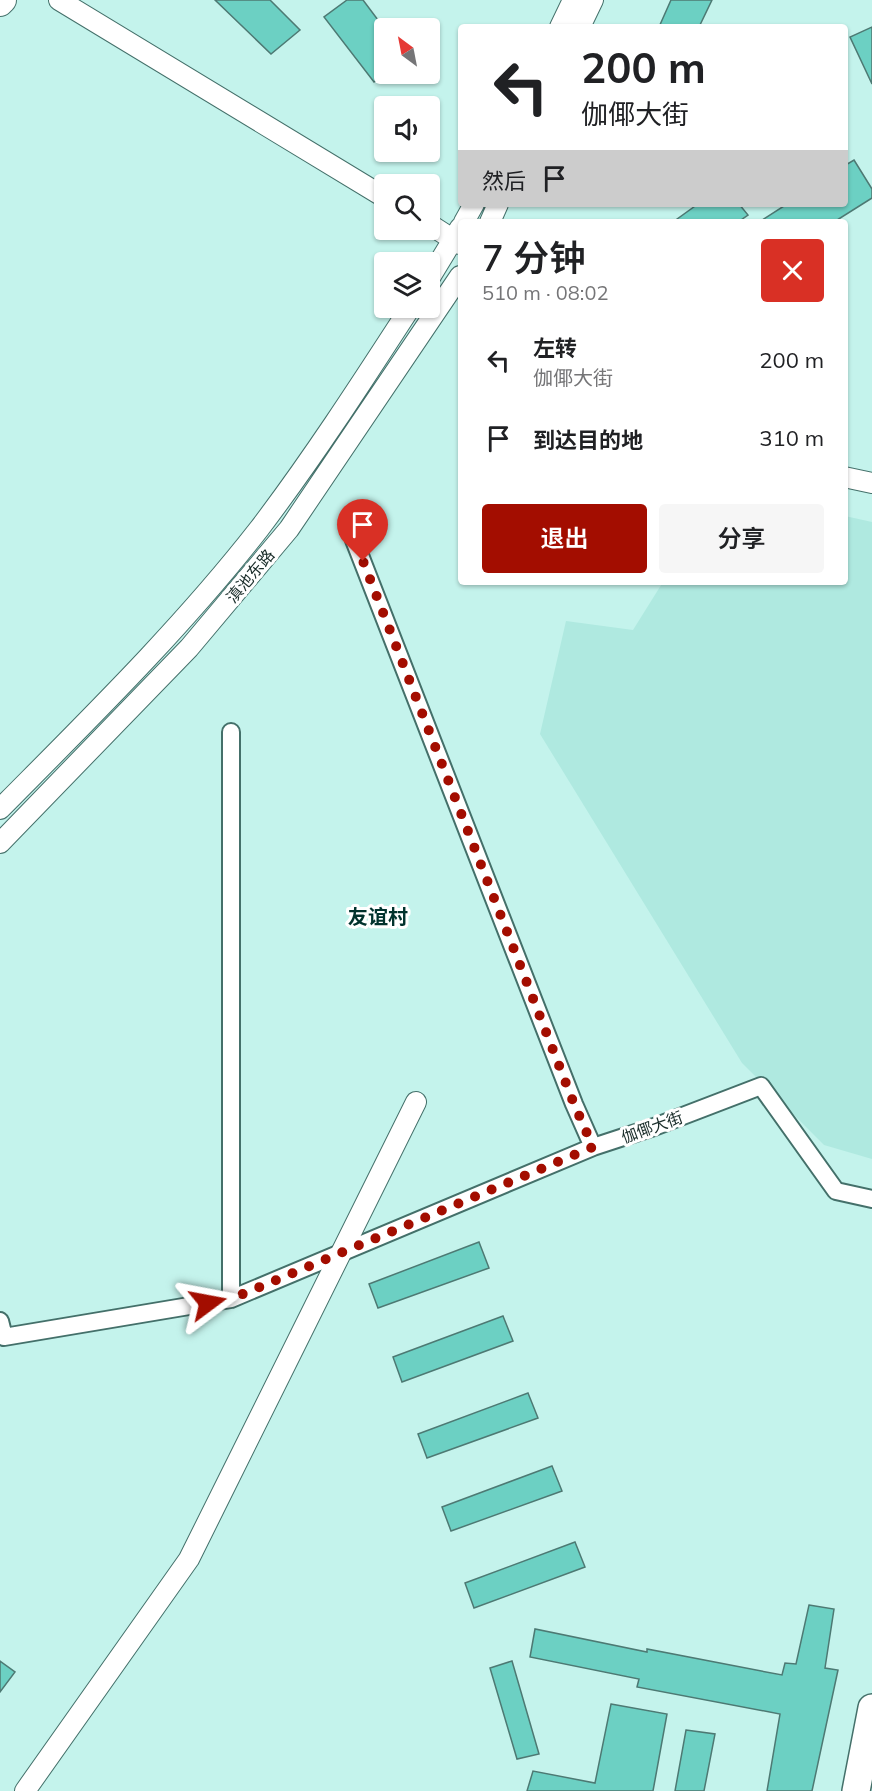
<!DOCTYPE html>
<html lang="zh">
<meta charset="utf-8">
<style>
:root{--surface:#fff;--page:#f6f6f6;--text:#202124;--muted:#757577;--accent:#a30d00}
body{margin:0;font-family:Mulish,"Noto Sans SC",sans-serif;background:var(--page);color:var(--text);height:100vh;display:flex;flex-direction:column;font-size:22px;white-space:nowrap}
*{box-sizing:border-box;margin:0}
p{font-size:20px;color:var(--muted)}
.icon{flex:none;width:33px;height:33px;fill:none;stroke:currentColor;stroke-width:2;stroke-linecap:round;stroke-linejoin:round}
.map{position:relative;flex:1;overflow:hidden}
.drawer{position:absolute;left:458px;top:219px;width:390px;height:366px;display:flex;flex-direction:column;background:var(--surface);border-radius:6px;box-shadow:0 2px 4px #0004}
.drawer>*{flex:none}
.top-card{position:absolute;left:458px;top:24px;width:390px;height:183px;border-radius:6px;box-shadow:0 2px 4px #0004;background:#fff;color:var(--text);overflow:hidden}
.needle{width:39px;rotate:328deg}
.controls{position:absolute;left:374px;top:18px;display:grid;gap:12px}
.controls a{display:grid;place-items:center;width:66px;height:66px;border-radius:6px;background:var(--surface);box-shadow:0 2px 4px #0004;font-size:30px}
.pin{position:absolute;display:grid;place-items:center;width:51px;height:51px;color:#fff;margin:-62px -26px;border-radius:50% 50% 50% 0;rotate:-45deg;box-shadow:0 0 6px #0007}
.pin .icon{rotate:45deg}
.me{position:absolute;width:66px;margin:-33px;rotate:77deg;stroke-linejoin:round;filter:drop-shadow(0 0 4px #0008)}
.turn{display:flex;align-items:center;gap:21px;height:126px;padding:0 24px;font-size:27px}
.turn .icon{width:78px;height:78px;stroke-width:2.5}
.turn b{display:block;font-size:42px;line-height:51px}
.then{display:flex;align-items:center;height:57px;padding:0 24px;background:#0003;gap:12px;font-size:22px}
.round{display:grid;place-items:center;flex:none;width:63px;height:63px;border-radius:6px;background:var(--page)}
.summary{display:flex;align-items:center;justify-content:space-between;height:102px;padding:0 24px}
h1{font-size:36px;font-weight:600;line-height:45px}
.action{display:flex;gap:12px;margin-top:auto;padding:12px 24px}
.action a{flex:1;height:69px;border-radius:6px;background:var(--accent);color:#fff;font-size:24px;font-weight:600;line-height:69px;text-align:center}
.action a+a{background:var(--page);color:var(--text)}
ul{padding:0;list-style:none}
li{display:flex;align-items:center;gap:18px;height:78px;padding:0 24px}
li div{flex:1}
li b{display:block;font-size:22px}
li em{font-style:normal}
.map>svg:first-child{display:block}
.built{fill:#afe9e0}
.building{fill:#6cd0c3;stroke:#4d7973;stroke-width:1.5}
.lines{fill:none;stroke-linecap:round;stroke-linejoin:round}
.minor-casing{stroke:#44706a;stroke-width:20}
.tertiary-casing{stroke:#44706a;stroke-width:22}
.primary-casing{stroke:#44706a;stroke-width:28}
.trunk-casing{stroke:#44706a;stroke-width:30}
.minor{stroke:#fff;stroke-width:16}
.tertiary{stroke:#fff;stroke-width:20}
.primary{stroke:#fff;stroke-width:26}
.trunk{stroke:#fff;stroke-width:27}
.route{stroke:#a30d00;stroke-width:10;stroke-dasharray:0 18}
.labels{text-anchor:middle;stroke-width:6;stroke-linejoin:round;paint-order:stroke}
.street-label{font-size:16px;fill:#192c29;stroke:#fff}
.quarter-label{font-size:20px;font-weight:bold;fill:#01322d;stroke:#fff}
</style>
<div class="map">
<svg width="872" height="1791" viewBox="0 0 872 1791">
<rect width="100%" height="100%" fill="#c4f3ec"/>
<path class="built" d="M845,516L872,522V1159L824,1145L742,1063L540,734L566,621L633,630L663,582H844Z"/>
<path class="building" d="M215,0H270L300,30L271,54Z
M347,0H363L384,28V75L374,82L324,17Z
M671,0H712L699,27H659Z
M872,27V84L850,37Z
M854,160L872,189V198L834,222H759L787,204H844V166Z
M698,204H739L748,215L738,222H673Z
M479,1242L489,1268L378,1308L369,1284Z
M503,1316L513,1341L402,1382L393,1357Z
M528,1393L538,1418L427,1458L418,1434Z
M552,1466L562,1491L451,1531L442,1507Z
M575,1542L585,1567L474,1608L465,1583Z
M809,1605L834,1609L825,1668L838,1670L812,1791H767L780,1714L637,1687L639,1679L530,1657L535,1629L647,1652V1649L782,1675L785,1663L796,1664Z
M0,1661L15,1672L0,1692Z
M512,1661L539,1754L517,1759L490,1668Z
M611,1704L667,1714L653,1791H527L533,1771L595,1783Z
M686,1730L715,1734L704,1791H675Z"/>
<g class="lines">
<g class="minor-casing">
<path id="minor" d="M354,540L574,1104L593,1147L654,1127L761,1086L836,1191L872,1199
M231,1299V732
M0,1321L4,1337L231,1299L593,1147"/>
</g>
<g class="tertiary-casing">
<path id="tertiary" d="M59,0L384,197
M560,27L573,0
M580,27L593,0
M464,222L474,204
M490,222L498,204
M429,224L460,244
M429,279L460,228
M844,477L872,483
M0,809C89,719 181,629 259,529C313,458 362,382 410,308
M0,843L189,648L289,529L460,276
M25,1791L189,1559L416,1102"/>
</g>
<g class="primary-casing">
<path id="primary" d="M0,3L3,0"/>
</g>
<g class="trunk-casing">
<path id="trunk" d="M856,1791L872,1708"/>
</g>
<use href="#minor" class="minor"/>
<use href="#tertiary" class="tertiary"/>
<use href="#primary" class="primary"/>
<use href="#trunk" class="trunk"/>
</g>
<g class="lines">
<path class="route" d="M208,1303L231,1299L593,1147L574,1104L363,561"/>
</g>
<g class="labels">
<g class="street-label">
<text transform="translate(250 576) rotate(-50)" y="6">滇池东路</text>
<text transform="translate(652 1127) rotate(-20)" y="6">伽倻大街</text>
</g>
<g class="quarter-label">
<text x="378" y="924">友谊村</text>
</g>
</g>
</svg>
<div class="controls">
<a><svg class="needle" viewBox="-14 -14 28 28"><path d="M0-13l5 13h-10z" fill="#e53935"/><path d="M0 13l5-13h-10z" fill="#757577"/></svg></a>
<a><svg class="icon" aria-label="sound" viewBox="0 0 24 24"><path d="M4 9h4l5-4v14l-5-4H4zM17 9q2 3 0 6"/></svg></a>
<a><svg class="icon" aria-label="search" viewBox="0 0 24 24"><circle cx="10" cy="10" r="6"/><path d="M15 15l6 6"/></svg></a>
<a><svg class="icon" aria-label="layers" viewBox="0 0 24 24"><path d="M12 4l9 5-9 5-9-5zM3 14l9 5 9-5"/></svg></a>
</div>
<div class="pin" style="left:363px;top:561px;background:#d93025"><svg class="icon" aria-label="arrive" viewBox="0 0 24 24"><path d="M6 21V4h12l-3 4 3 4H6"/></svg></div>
<svg class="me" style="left:208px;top:1303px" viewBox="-20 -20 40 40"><path d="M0-17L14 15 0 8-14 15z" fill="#a30d00" stroke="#fff" stroke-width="4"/></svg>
<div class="top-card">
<div class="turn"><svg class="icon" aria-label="left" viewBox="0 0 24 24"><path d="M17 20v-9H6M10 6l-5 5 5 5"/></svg><div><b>200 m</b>伽倻大街</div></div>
<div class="then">然后<svg class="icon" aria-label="arrive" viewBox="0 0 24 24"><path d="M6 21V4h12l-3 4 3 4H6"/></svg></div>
</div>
<section class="drawer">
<div class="summary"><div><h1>7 分钟</h1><p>510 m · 08:02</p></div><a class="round" style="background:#d93025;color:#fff"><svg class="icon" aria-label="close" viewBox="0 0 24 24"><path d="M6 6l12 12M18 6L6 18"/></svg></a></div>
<ul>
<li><svg class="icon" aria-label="left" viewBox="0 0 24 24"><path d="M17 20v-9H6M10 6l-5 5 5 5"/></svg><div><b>左转</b><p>伽倻大街</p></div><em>200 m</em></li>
<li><svg class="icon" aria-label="arrive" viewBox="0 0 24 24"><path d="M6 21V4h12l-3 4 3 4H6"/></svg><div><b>到达目的地</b></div><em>310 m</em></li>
</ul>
<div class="action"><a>退出</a><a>分享</a></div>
</section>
</div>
